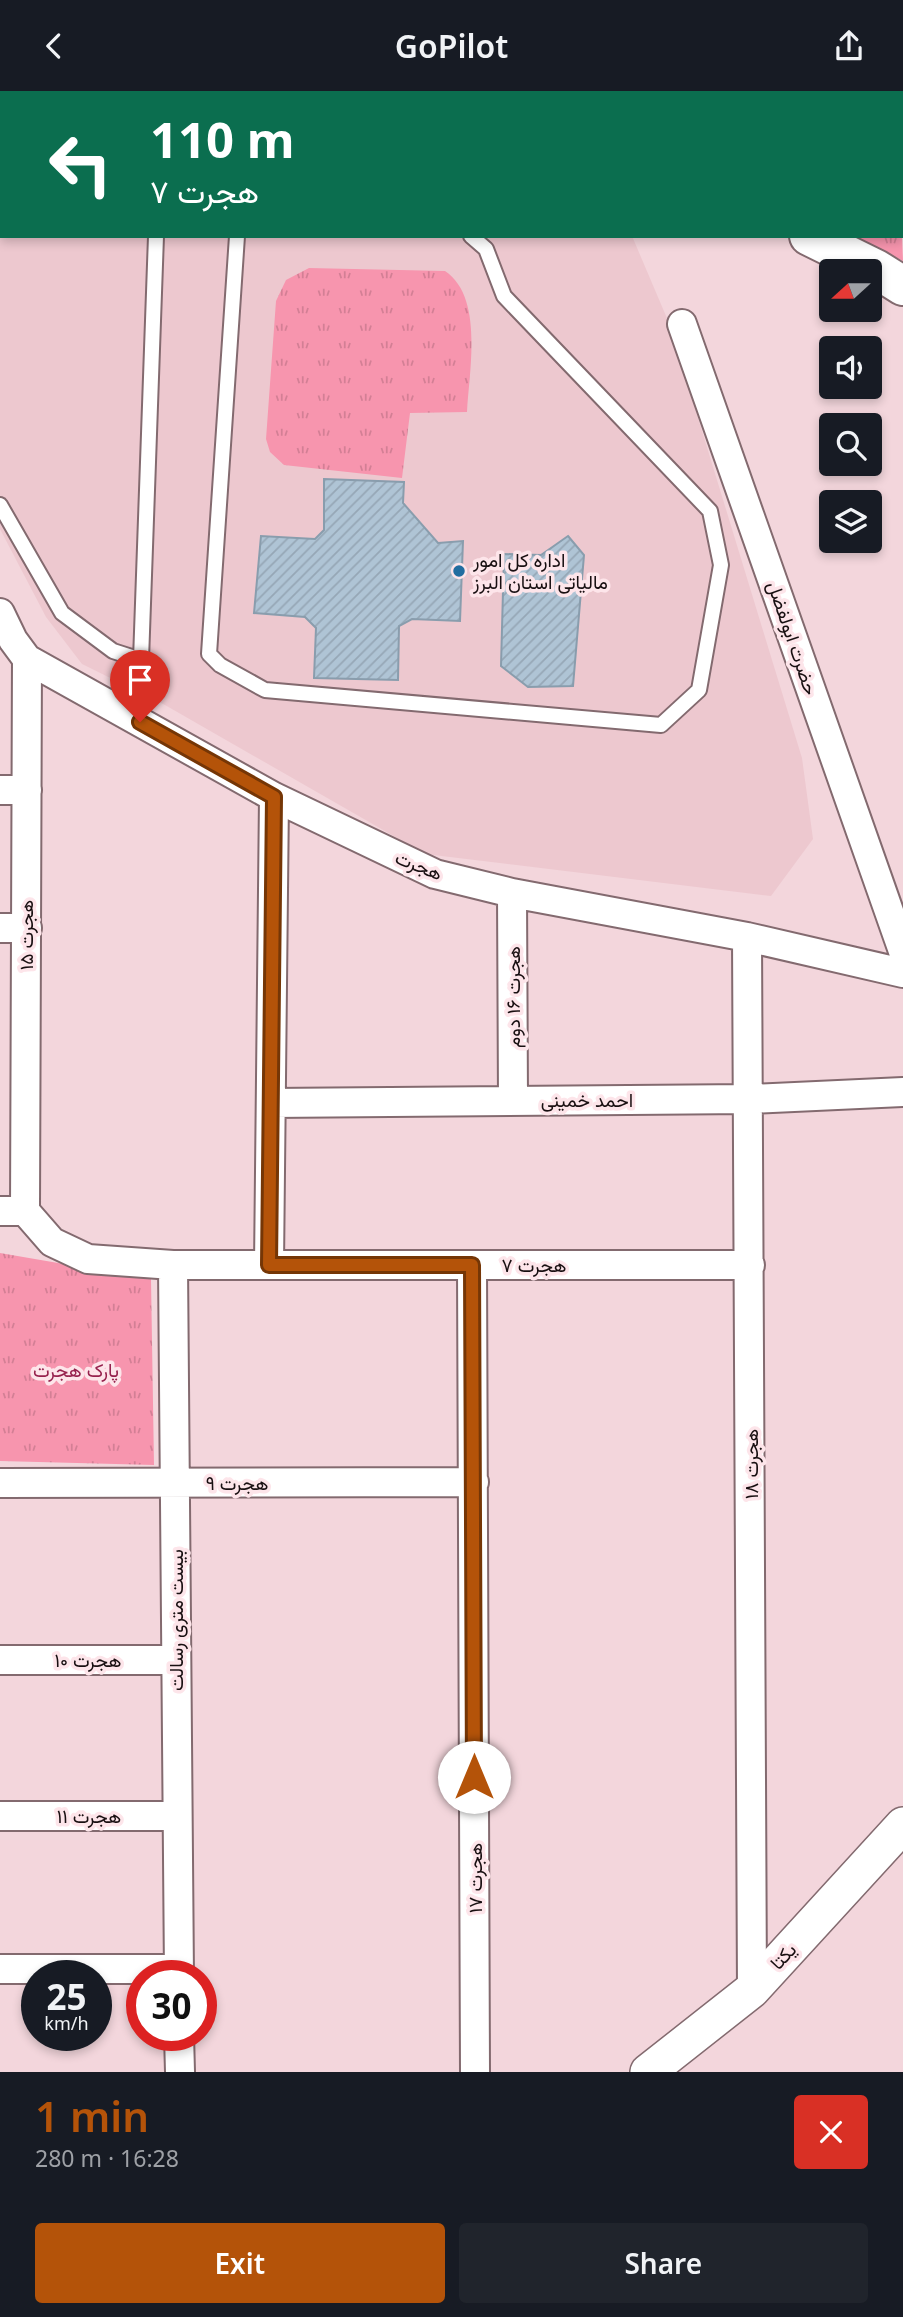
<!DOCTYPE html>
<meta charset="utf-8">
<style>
:root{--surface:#171b24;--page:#20242c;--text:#f1f3f6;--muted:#9ea1a6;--accent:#b45309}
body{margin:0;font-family:"Noto Sans",Vazirmatn,sans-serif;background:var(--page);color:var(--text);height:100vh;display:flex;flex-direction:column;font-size:26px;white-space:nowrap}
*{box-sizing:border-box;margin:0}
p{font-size:23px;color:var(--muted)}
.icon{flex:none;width:38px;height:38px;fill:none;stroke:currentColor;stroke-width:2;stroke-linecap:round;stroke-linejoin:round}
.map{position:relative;height:1981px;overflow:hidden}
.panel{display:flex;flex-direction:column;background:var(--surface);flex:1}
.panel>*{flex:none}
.guide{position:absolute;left:0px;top:0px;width:903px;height:147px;box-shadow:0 4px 10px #0003;background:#0b6e4f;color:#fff;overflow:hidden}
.needle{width:46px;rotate:249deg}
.controls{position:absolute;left:819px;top:168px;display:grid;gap:14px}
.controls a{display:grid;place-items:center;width:63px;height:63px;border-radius:7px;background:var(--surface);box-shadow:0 4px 10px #0003;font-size:35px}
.speed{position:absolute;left:21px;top:1869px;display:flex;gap:14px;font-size:35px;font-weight:700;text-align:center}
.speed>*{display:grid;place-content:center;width:91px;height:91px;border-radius:50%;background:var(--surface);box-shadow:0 4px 10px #0003;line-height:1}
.speed small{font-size:18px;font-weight:400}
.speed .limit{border:10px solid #d22;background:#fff;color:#111}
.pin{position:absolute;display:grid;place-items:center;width:60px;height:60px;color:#fff;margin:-72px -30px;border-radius:50% 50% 50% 0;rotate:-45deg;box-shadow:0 0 7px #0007}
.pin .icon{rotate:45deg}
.me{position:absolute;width:77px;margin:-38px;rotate:0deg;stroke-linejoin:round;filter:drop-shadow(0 0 5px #0008)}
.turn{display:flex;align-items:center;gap:24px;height:147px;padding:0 35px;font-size:32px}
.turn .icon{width:91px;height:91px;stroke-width:2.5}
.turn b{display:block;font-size:49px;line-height:60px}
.round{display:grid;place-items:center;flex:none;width:74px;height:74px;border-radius:7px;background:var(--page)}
.summary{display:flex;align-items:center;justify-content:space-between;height:119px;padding:0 35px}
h1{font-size:42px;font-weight:600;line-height:52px;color:var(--accent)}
.action{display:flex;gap:14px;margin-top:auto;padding:14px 35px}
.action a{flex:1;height:80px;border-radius:7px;background:var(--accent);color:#fff;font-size:28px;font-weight:600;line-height:80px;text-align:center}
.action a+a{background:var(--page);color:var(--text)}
header{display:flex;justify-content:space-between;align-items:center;height:91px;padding:0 35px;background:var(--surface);font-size:32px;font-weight:600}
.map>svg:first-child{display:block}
.built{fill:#edc8cf}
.grass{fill:url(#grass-tufts)}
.building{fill:url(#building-hatch);stroke:#899dad;stroke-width:2}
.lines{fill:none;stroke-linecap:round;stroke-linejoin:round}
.service-casing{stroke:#836a6f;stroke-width:18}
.minor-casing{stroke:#836a6f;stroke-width:32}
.tertiary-casing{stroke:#836a6f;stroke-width:38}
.primary-casing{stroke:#836a6f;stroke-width:42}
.service{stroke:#fff;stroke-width:14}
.minor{stroke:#fff;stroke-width:28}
.tertiary{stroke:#fff;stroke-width:35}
.primary{stroke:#fff;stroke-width:38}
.route-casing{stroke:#753606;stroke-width:18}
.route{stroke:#b45309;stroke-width:12}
.poi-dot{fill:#226da0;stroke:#fde5ea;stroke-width:2.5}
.labels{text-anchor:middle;stroke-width:7;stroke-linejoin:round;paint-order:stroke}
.poi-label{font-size:19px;fill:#180f11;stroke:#fde5ea;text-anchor:start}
.street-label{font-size:19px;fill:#180f11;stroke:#fde5ea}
.park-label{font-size:19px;fill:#96214d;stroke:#fde5ea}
</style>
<header><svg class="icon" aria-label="back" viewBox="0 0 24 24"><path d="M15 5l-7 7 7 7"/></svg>GoPilot<svg class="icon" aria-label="share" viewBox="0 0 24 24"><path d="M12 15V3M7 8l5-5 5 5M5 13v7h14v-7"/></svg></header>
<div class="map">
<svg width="903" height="1981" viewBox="0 0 903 1981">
<defs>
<pattern id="grass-tufts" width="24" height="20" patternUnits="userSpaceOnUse" patternTransform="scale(1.75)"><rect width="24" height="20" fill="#f795ae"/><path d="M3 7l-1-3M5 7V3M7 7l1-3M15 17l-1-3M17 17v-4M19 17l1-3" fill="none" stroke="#d37f95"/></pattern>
<pattern id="building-hatch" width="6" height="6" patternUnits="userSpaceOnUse" patternTransform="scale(1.75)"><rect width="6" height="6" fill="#afc4d5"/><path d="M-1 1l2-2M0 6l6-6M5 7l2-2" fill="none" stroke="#96a7b6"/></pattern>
</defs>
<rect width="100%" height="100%" fill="#f3d6dc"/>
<path class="built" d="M0,7L2,145H632L669,232L802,667L813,748L771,805L425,763L165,614L82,573L46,526L0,438Z"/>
<path class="grass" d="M901,121L903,170L854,145H901Z
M309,177L445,180C484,206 469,280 467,321L410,322L402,387L284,374L270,361L266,348L276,210L286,189Z
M0,1162L151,1188L154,1374L0,1370Z"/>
<path class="building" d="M324,388L404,391L403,412L438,452L463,450L460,530L412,528L399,535L398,589L314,587L316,537L305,526L254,522L261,445L315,448L324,439Z
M568,445L584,464L573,595L528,596L501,575L504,463L541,464Z"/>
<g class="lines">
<g class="service-casing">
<path id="service" d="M247,2V0
M0,91H2
M237,145L209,563L220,574L265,599L661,634L699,599L721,474L710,420L504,205L486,158L471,145
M0,414L62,522L113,560L141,569L156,145"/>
</g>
<g class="minor-casing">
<path id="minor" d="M682,233L903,860
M0,522L13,549L27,568L274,706L435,783L512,802L747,846L903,882
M0,699H27
M512,802L513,1010
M0,837H27
M747,846L752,1899
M271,1012L749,1008L903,1001
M0,1120H25L52,1151L88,1168L173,1174H750
M25,1120L27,568
M173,1174L179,1885
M269,1174L274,706
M472,1174L475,1981
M0,1392L474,1391
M0,1569H176
M0,1725H177
M0,1878H179
M179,1944L180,1981"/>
</g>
<g class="tertiary-casing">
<path id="tertiary" d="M648,1981L752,1899L903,1734"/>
</g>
<g class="primary-casing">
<path id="primary" d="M282,0L293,2
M664,0L672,2
M901,104L903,105
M809,145L876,178L903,195"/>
</g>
<use href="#service" class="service"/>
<use href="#minor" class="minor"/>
<use href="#tertiary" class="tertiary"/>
<use href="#primary" class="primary"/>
</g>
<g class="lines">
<g class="route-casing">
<path id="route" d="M140,631L274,706L269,1174H472L474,1686"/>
</g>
<use href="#route" class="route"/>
</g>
<circle class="poi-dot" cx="459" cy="480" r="7"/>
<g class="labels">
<g class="poi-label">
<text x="473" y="476">اداره کل امور<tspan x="473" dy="22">مالیاتی استان البرز</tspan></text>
</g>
<g class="street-label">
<text transform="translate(793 547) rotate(71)" y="7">حضرت ابولفضل</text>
<text transform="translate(419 774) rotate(22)" y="7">هجرت</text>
<text transform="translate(26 844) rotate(-90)" y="7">هجرت ۱۵</text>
<text transform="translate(513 906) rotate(-90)" y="7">هجرت ۱۶ دوم</text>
<text x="587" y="1016">احمد خمینی</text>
<text x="534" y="1181">هجرت ۷</text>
<text transform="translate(751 1373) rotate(-90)" y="7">هجرت ۱۸</text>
<text x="237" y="1399">هجرت ۹</text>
<text transform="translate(176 1529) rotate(-90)" y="7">بیست متری رسالت</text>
<text x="88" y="1576">هجرت ۱۰</text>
<text x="89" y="1732">هجرت ۱۱</text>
<text transform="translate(475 1787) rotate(-90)" y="7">هجرت ۱۷</text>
<text transform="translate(783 1865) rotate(-47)" y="7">یکتا</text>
</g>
<g class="park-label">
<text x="76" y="1286">پارک هجرت</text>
</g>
</g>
</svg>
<div class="controls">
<a><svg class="needle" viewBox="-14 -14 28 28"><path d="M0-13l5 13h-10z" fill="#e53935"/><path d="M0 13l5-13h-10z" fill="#9ea1a6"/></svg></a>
<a><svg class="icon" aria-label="sound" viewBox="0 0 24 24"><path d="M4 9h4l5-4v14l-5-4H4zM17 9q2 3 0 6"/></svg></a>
<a><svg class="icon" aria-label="search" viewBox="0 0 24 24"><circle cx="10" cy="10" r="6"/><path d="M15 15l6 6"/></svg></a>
<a><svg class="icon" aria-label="layers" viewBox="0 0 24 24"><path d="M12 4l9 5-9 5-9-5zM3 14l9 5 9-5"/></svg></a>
</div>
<div class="speed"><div>25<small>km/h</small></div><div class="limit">30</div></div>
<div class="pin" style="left:140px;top:631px;background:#d93025"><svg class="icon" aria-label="arrive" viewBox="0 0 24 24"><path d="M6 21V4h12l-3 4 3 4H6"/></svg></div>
<svg class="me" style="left:474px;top:1686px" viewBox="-20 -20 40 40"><circle r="19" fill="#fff"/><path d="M0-13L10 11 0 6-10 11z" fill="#b45309"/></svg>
<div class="guide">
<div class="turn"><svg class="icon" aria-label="left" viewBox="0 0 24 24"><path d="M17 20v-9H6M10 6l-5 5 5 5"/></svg><div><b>110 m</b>هجرت ۷</div></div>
</div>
</div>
<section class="panel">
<div class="summary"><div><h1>1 min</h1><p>280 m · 16:28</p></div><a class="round" style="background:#d93025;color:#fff"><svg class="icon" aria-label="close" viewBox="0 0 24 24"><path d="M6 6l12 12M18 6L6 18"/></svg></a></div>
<div class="action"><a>Exit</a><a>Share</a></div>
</section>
